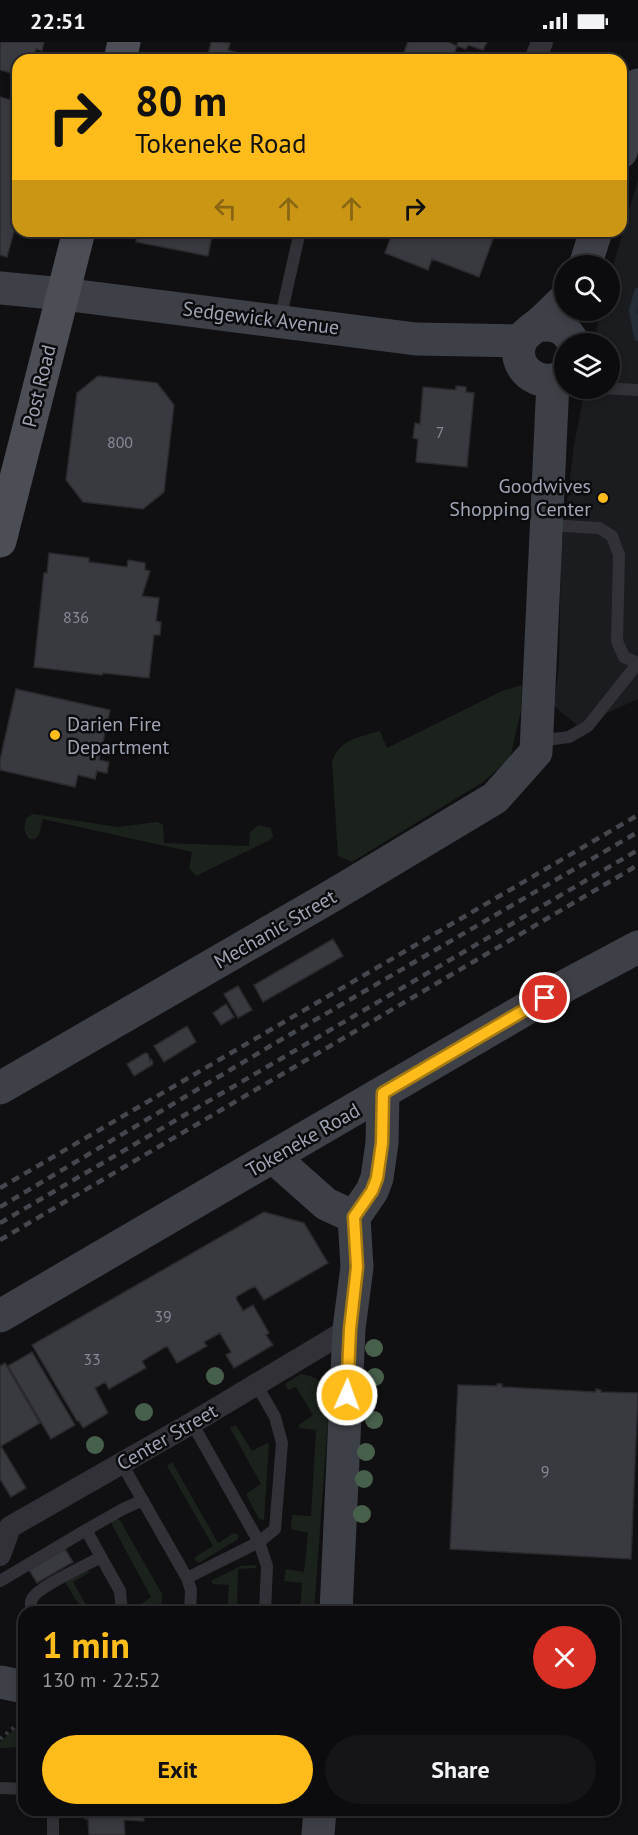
<!DOCTYPE html>
<meta charset="utf-8">
<style>
:root{--surface:#0c0c0e;--page:#151517;--text:#f1f3f6;--muted:#9a9b9e;--line:#2c2c2e;--accent:#ffbc1b}
body{margin:0;font-family:"PT Sans",sans-serif;background:var(--page);color:var(--text);height:100vh;display:flex;flex-direction:column;font-size:22px;white-space:nowrap}
*{box-sizing:border-box;margin:0}
p{font-size:20px;color:var(--muted)}
.icon{flex:none;width:33px;height:33px;fill:none;stroke:currentColor;stroke-width:2;stroke-linecap:round;stroke-linejoin:round}
.map{position:relative;flex:1;overflow:hidden}
.panel{position:absolute;left:18px;top:1564px;width:602px;height:210px;display:flex;flex-direction:column;background:var(--surface);border-radius:18px;box-shadow:0 3px 9px #0003,0 0 0 2px var(--line)}
.panel>*{flex:none}
.top-card{position:absolute;left:12px;top:12px;width:615px;height:183px;border-radius:18px;box-shadow:0 3px 9px #0003,0 0 0 2px var(--line);background:#ffbc1b;color:#111;overflow:hidden}
.fabs{position:absolute;left:554px;top:213px;display:grid;gap:12px}
.fabs a{display:grid;place-items:center;width:66px;height:66px;border-radius:50%;background:var(--surface);box-shadow:0 3px 9px #0003,0 0 0 2px var(--line);font-size:30px}
.pin{position:absolute;display:grid;place-items:center;width:51px;height:51px;color:#fff;margin:-26px;border:3px solid #fff;border-radius:50%;box-shadow:0 2px 6px #0007}
.me{position:absolute;width:66px;margin:-33px;rotate:2deg;stroke-linejoin:round;filter:drop-shadow(0 0 4px #0008)}
.turn{display:flex;align-items:center;gap:21px;height:126px;padding:0 24px;font-size:27px}
.turn .icon{width:78px;height:78px;stroke-width:2.5}
.turn b{display:block;font-size:42px;line-height:51px}
.lanes{display:flex;align-items:center;height:57px;padding:0 24px;background:#0003;justify-content:center;gap:30px;direction:ltr}
.lanes .off{opacity:.35}
.round{display:grid;place-items:center;flex:none;width:63px;height:63px;border-radius:32px;background:var(--page)}
.overview{display:flex;align-items:center;justify-content:space-between;height:102px;padding:0 24px}
h1{font-size:36px;font-weight:700;line-height:45px;color:var(--accent)}
.action{display:flex;gap:12px;margin-top:auto;padding:12px 24px}
.action a{flex:1;height:69px;border-radius:36px;background:var(--accent);color:#111;font-size:24px;font-weight:700;line-height:69px;text-align:center}
.action a+a{background:var(--page);color:var(--text)}
.status{display:flex;justify-content:space-between;align-items:center;height:42px;padding:0 30px;background:var(--surface);direction:ltr}
.status svg{height:16px;fill:currentColor}
.map>svg:first-child{display:block}
.built{fill:#1b1c1f}
.green{fill:#1a221b}
.lines{fill:none;stroke-linecap:round;stroke-linejoin:round}
.stream{stroke:#252e36;stroke-width:8}
.building{fill:#393a40;stroke:#2a2a2e;stroke-width:1.5}
.path{stroke:#37383e;stroke-width:4;stroke-dasharray:3 4.5;stroke-linecap:butt}
.lane{stroke:#313137;stroke-width:12}
.street{stroke:#313137;stroke-width:22}
.secondary{stroke:#3e4047;stroke-width:33}
.primary{stroke:#4c4e56;stroke-width:33}
.rail{stroke:#45474e;stroke-width:4.5;stroke-dasharray:8 6;stroke-linecap:butt}
.tree{fill:#47604b}
.route-casing{stroke:#a67a12;stroke-width:15}
.route{stroke:#ffbc1b;stroke-width:10}
.poi-dot{fill:#ffbc1b;stroke:#0b0b0d;stroke-width:2}
.labels{text-anchor:middle;stroke-width:5;stroke-linejoin:round;paint-order:stroke}
.number-label{font-size:16px;fill:#868a97}
.street-label{font-size:20px;fill:#9fa5b4;stroke:#0b0b0d}
.poi-label{font-size:20px;fill:#9fa5b4;stroke:#0b0b0d;text-anchor:end}
</style>
<div class="status"><b>22:51</b><svg viewBox="0 0 49 12"><path d="M0 12V9h3v3zM5 12V6h3v6zM10 12V3h3v9zM15 12V0h3v12zM26 1h20v11H26zM47 4h2v5h-2z"/></svg></div>
<div class="map">
<svg width="638" height="1793" viewBox="0 0 638 1793">
<rect width="100%" height="100%" fill="#101012"/>
<path class="built" d="M638,137V657L578,684L554,664L559,622L561,509L574,403L585,347L609,346V302L594,301L600,269L609,268V238Z"/>
<path class="green" d="M522,643L521,669L510,716L483,740L352,820L338,814L332,720C339,697 360,695 380,689L387,706L502,649Z
M33,772L118,785L157,780L163,783L164,801L249,804L250,790L259,783L271,786L273,795L270,798L196,834L189,826L192,810L43,777L39,793L35,797H29L24,788L26,776Z
M301,1332C322,1335 326,1344 329,1364L314,1570H300L302,1541L284,1539L286,1527L304,1530L308,1491L291,1487L292,1473L311,1474L316,1388L299,1386V1383L313,1373L296,1345L288,1348L285,1342Z
M236,1383L252,1409L267,1401L269,1402L264,1478L259,1477L246,1452L261,1442L230,1386Z
M172,1420L218,1501L234,1491L238,1493V1497L199,1521L195,1518V1515L213,1504L167,1424Z
M116,1477L120,1478L162,1552L161,1570L135,1569L136,1566L151,1555L112,1483V1480Z
M257,1523L256,1526L238,1527L237,1570H227L229,1543L213,1542L211,1539L241,1524Z
M86,1528L90,1530L73,1540L88,1566V1570H78L82,1568L65,1540Z
M22,1680H24V1705L0,1706V1700Z"/>
<g class="lines">
<path class="stream" d="M638,250L633,268L638,295"/>
</g>
<path class="building" d="M0,0H44L42,9L36,7L33,18H18V33L0,28Z
M211,0L230,1L228,8L263,18H207Z
M408,0H448L457,4L452,18H401Z
M458,0H487L483,8L468,3L466,7L457,4Z
M0,55L18,60V175L7,215L0,213Z
M138,189H213L208,214L136,200Z
M393,189H496L479,235L432,217L428,228L385,211Z
M98,334L157,341L174,363L164,450L143,467L83,460L66,438L77,351Z
M456,344L466,345V350L474,351L467,425L416,420L418,397L413,396L415,381L420,382L423,345L456,348Z
M49,511L89,516V520L127,525L128,518L145,521V528L150,529L142,554L159,556L156,579L161,580L160,593H154L149,636L103,631L102,633L34,625L44,531H47Z
M16,647L110,668L99,718L109,720L107,731L97,729L95,737L78,733L75,745L0,728V718Z
M333,897L343,914L263,960L254,943Z
M238,944L252,968L238,976L224,952Z
M226,962L234,975L221,983L213,971Z
M187,984L196,1000L164,1020L154,1004Z
M145,1011L148,1012L150,1019L151,1017L153,1020L152,1023L134,1034L127,1022Z
M264,1170L304,1181L328,1221L264,1258L255,1244L237,1254L236,1257L243,1269L253,1263L269,1291L266,1293L273,1303L234,1326L226,1313L231,1310L220,1291L204,1300L207,1304L177,1321L167,1304L142,1319L146,1326L109,1347L105,1340L95,1346L108,1371L83,1386L79,1379H77L32,1303Z
M32,1310L75,1383L51,1397L8,1324Z
M5,1321L40,1381L1,1404L26,1446L11,1455L0,1437V1324Z
M497,1342H502V1345L596,1350V1347L601,1348V1350L638,1351L631,1517L450,1507L458,1343L497,1344Z
M65,1507L73,1520L37,1541L29,1528Z
M85,1768H139L143,1770L144,1779L124,1778L125,1793H89L88,1777H85Z"/>
<g class="lines">
<path class="path" d="M0,1697L24,1677"/>
<path class="lane" d="M280,278L300,189
M601,346L638,348
M548,483L599,486L612,494L619,513L617,599L624,615L638,621
M538,699L569,695L588,684L638,621
M192,1381L259,1500L267,1524L265,1570
M122,1422L187,1536L191,1548L190,1570
M187,1536L259,1500L275,1487L282,1401L275,1375L256,1342
M0,1539L86,1488
M33,1570C31,1566 30,1561 32,1557C37,1545 87,1523 101,1515
M122,1570L120,1549L86,1488L123,1467L143,1458
M0,1746L24,1747
M53,1768V1793"/>
<path class="street" d="M535,18L542,0
M0,1513L10,1485L192,1381L349,1287"/>
<path class="secondary" d="M621,110L638,43
M585,224L596,189
M0,246L63,252L416,297L521,299
M564,258C555,266 546,277 536,284C531,288 526,291 522,297C508,324 540,350 564,333
M537,284C554,281 566,285 574,302
M0,1046L335,852L495,756L536,710L553,339
M273,1115L326,1162L354,1175
M0,1274L565,944L638,905
M336,1570L349,1287L357,1225L354,1175L372,1149L377,1136L382,1101L383,1051
M0,1640L24,1645
M318,1793L320,1768"/>
<path class="primary" d="M120,18L124,0
M0,499L79,189"/>
<path class="rail" d="M0,1146L638,773
M0,1165L272,1003L638,790
M0,1181L638,808
M0,1198L638,823"/>
</g>
<g class="tree">
<circle cx="374" cy="1306" r="9"/>
<circle cx="215" cy="1334" r="9"/>
<circle cx="375" cy="1335" r="9"/>
<circle cx="144" cy="1370" r="9"/>
<circle cx="374" cy="1378" r="9"/>
<circle cx="95" cy="1403" r="9"/>
<circle cx="366" cy="1410" r="9"/>
<circle cx="364" cy="1437" r="9"/>
<circle cx="362" cy="1472" r="9"/>
</g>
<g class="lines">
<g class="route-casing">
<path id="route" d="M347,1353L350,1287L357,1225L354,1175L372,1149L377,1136L382,1101L383,1051L545,956"/>
</g>
<use href="#route" class="route"/>
</g>
<g class="poi-dot">
<circle cx="603" cy="456" r="6"/>
<circle cx="55" cy="693" r="6"/>
</g>
<g class="labels">
<g class="number-label">
<text x="440" y="396">7</text>
<text x="120" y="406">800</text>
<text x="76" y="581">836</text>
<text x="163" y="1280">39</text>
<text x="92" y="1323">33</text>
<text x="545" y="1435">9</text>
</g>
<g class="street-label">
<text transform="translate(261 276) rotate(7)" y="7">Sedgewick Avenue</text>
<text transform="translate(39 344) rotate(-76)" y="7">Post Road</text>
<text transform="translate(275 887) rotate(-30)" y="7">Mechanic Street</text>
<text transform="translate(303 1098) rotate(-30)" y="7">Tokeneke Road</text>
<text transform="translate(167 1395) rotate(-30)" y="7">Center Street</text>
</g>
<g class="poi-label">
<text x="591" y="451">Goodwives<tspan x="591" dy="23">Shopping Center</tspan></text>
<text x="67" y="689" text-anchor="start">Darien Fire<tspan x="67" dy="23">Department</tspan></text>
</g>
</g>
</svg>
<div class="fabs">
<a><svg class="icon" aria-label="search" viewBox="0 0 24 24"><circle cx="10" cy="10" r="6"/><path d="M15 15l6 6"/></svg></a>
<a><svg class="icon" aria-label="layers" viewBox="0 0 24 24"><path d="M12 4l9 5-9 5-9-5zM3 14l9 5 9-5"/></svg></a>
</div>
<div class="pin" style="left:545px;top:956px;background:#d93025"><svg class="icon" aria-label="arrive" viewBox="0 0 24 24"><path d="M6 21V4h12l-3 4 3 4H6"/></svg></div>
<svg class="me" style="left:347px;top:1353px" viewBox="-20 -20 40 40"><circle r="17" fill="#ffbc1b" stroke="#fff" stroke-width="3"/><path d="M0-11L8 9 0 5-8 9z" fill="#fff"/></svg>
<div class="top-card">
<div class="turn"><svg class="icon" aria-label="right" viewBox="0 0 24 24"><path d="M7 20v-9h11M14 6l5 5-5 5"/></svg><div><b>80 m</b>Tokeneke Road</div></div>
<div class="lanes"><svg class="icon off" aria-label="left" viewBox="0 0 24 24"><path d="M17 20v-9H6M10 6l-5 5 5 5"/></svg><svg class="icon off" aria-label="ahead" viewBox="0 0 24 24"><path d="M12 20V5M6 11l6-6 6 6"/></svg><svg class="icon off" aria-label="ahead" viewBox="0 0 24 24"><path d="M12 20V5M6 11l6-6 6 6"/></svg><svg class="icon" aria-label="right" viewBox="0 0 24 24"><path d="M7 20v-9h11M14 6l5 5-5 5"/></svg></div>
</div>
<section class="panel">
<div class="overview"><div><h1>1 min</h1><p>130 m · 22:52</p></div><a class="round" style="background:#d93025;color:#fff"><svg class="icon" aria-label="close" viewBox="0 0 24 24"><path d="M6 6l12 12M18 6L6 18"/></svg></a></div>
<div class="action"><a>Exit</a><a>Share</a></div>
</section>
</div>
